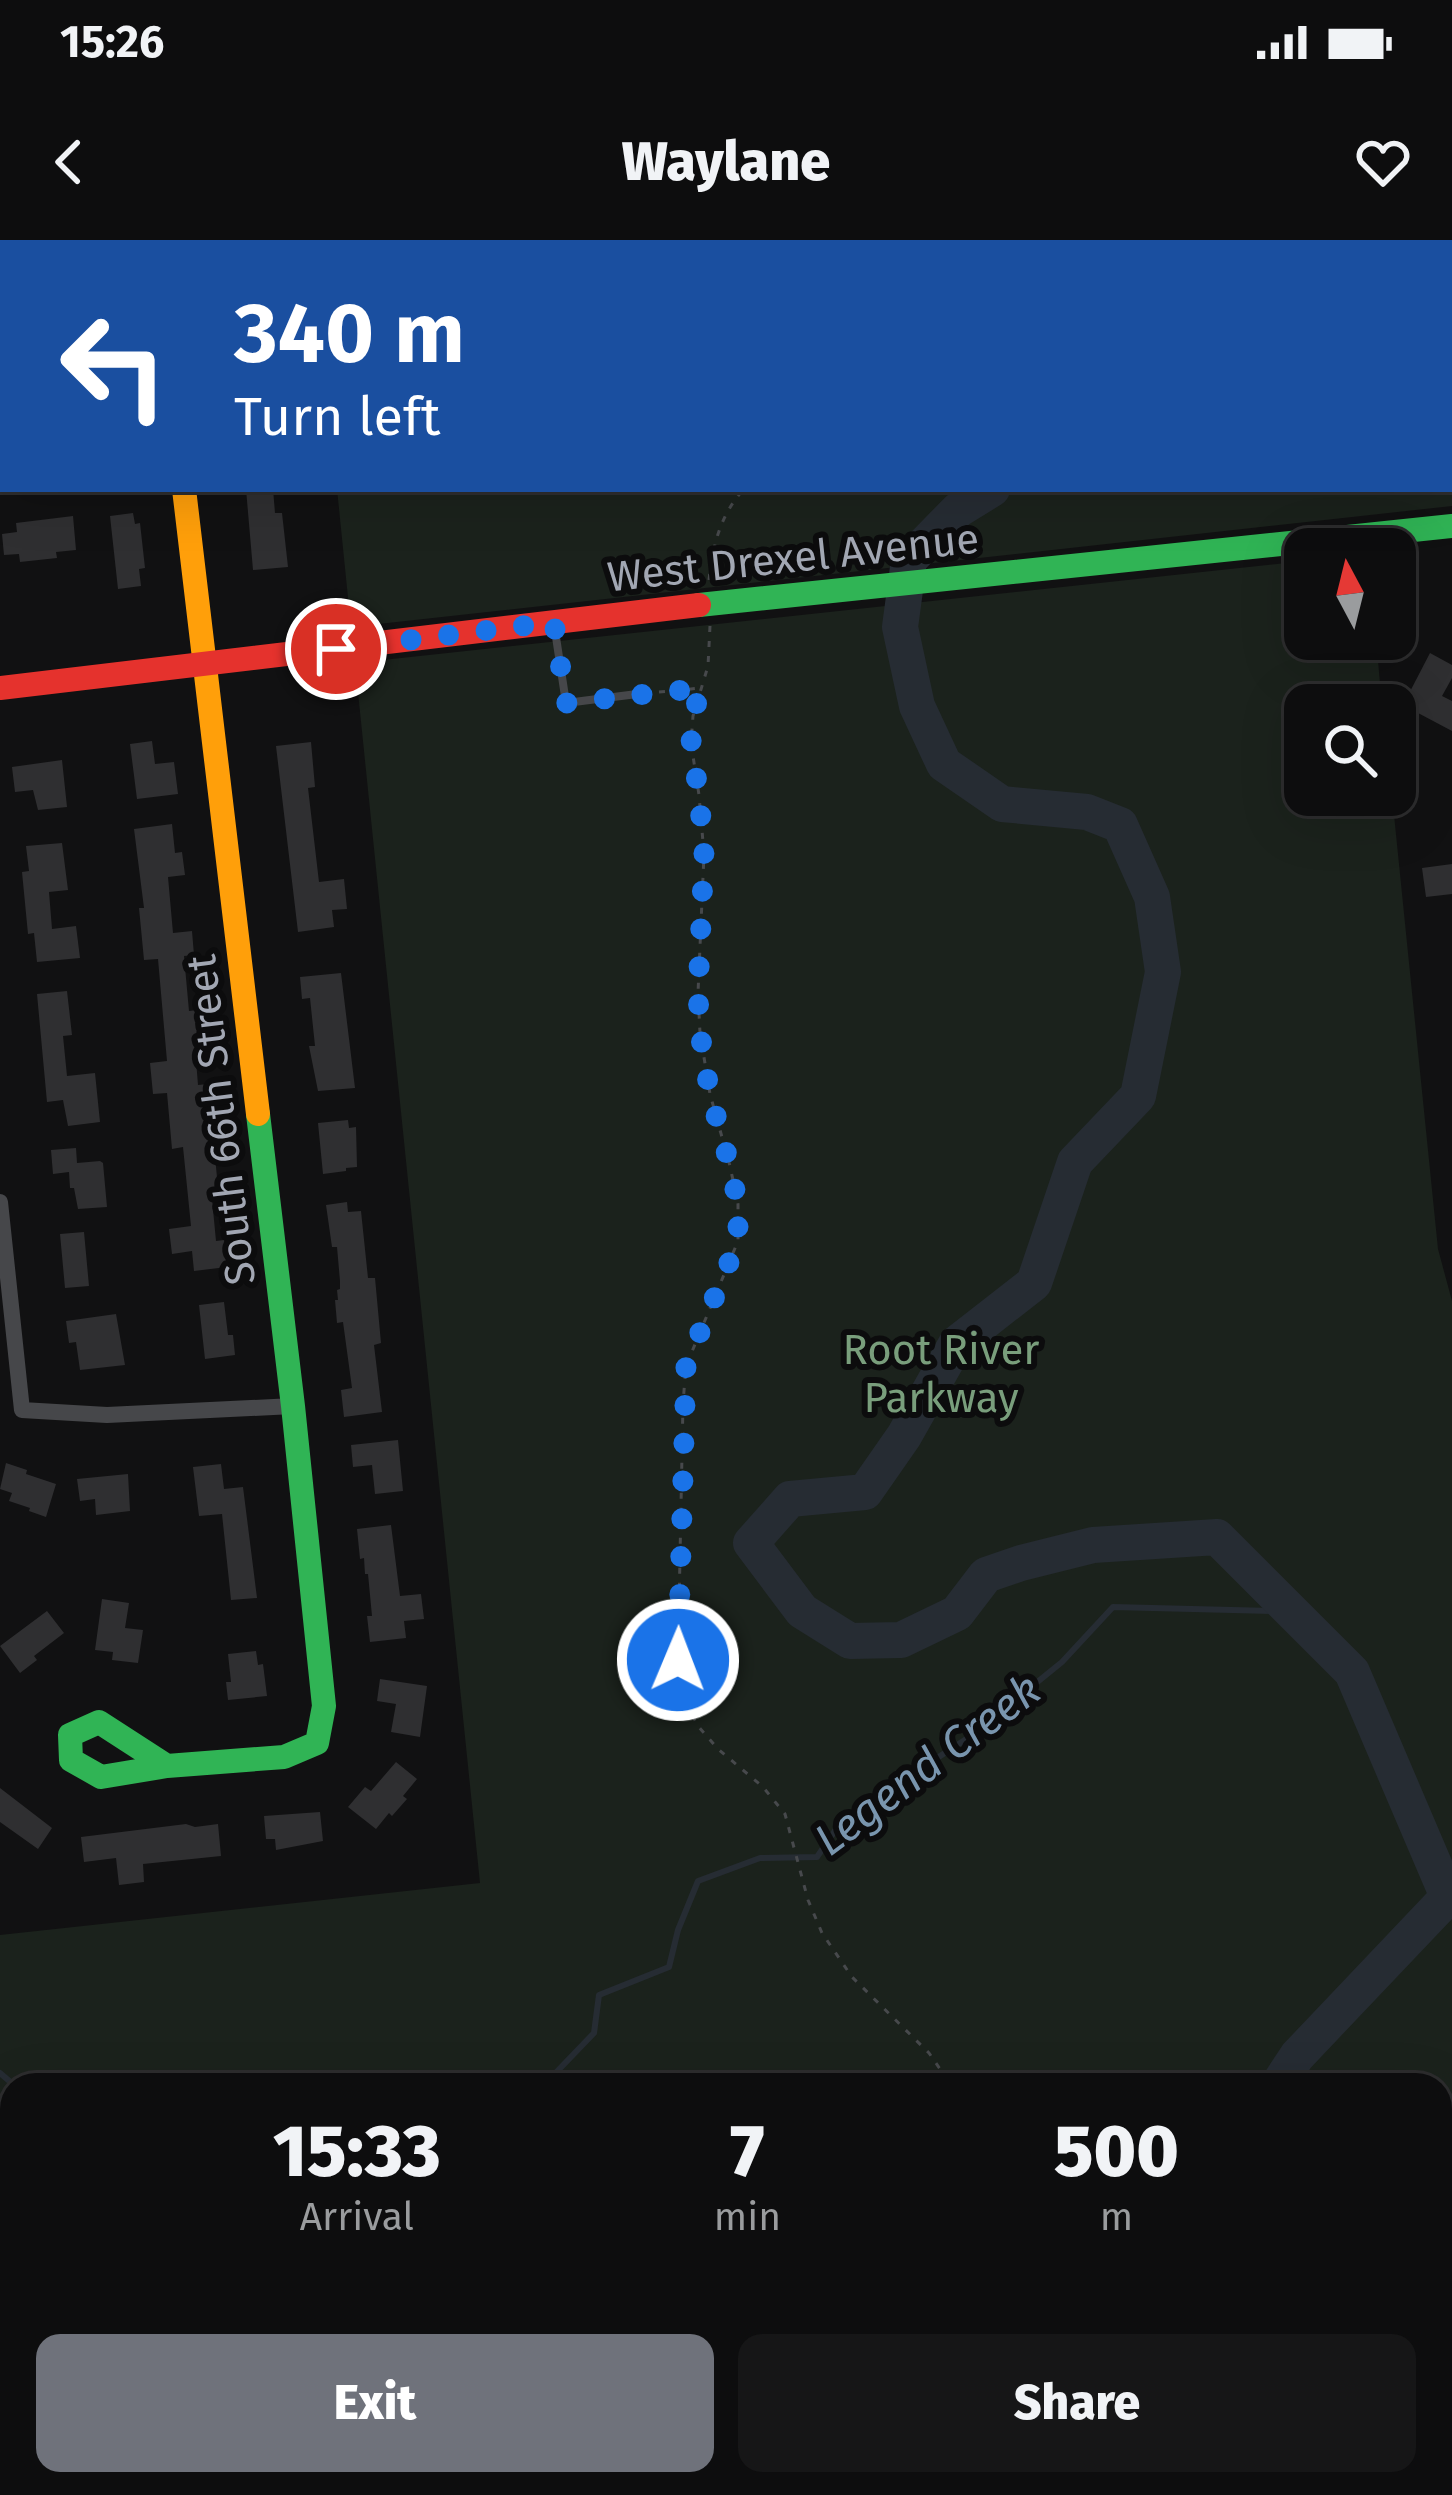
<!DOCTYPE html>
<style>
:root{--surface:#0d0d0e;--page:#161617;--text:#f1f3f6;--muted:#9a9c9e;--line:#2d2d2e;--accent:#6f727b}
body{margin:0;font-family:"Fira Sans",sans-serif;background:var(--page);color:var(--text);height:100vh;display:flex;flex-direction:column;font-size:45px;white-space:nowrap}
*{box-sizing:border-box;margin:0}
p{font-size:39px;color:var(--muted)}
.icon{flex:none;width:66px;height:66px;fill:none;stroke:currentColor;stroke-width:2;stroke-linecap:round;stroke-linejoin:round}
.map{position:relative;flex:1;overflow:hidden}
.side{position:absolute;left:0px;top:1833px;width:1452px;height:423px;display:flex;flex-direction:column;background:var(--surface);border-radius:36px 36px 0 0;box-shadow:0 12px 48px #0002,0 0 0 3px var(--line)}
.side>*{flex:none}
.top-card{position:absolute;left:0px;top:0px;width:1452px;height:252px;box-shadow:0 12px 48px #0002,0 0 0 3px var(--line);background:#1a4fa0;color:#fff;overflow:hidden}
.needle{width:78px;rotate:353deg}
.buttons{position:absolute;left:1284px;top:288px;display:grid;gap:24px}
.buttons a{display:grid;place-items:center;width:132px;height:132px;border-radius:24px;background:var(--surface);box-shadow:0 12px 48px #0002,0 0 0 3px var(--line);font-size:60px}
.pin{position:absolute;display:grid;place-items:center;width:102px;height:102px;color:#fff;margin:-51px;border:6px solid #fff;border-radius:50%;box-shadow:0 3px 12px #0007}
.me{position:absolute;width:132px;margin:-66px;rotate:1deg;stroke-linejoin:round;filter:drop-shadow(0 0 9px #0008)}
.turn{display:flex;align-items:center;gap:42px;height:252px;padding:0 36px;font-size:54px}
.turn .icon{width:156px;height:156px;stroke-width:2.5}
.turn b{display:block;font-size:84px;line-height:102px}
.eta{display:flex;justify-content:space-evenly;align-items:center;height:204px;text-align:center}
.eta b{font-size:72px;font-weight:800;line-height:84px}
.primary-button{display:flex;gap:24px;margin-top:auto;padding:24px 36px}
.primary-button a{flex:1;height:138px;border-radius:24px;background:var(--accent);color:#fff;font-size:48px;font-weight:800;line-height:138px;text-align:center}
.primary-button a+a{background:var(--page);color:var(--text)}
.status{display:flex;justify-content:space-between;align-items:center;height:84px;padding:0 60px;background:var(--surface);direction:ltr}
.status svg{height:33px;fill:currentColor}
header{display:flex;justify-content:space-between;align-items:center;height:156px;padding:0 36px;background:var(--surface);font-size:54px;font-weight:800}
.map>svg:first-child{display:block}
.green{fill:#1b221c}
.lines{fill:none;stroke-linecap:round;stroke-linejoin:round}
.stream{stroke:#262c33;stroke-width:6}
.river{stroke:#262c33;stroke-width:36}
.building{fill:#2f2f31}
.path{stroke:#47494c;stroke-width:3;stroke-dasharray:6 9;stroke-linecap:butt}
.lane{stroke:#46474a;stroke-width:8}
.street{stroke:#46474a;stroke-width:16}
.fast{stroke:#30b455;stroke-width:24}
.slow{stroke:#ff9f0a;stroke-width:24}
.jam{stroke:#e5322d;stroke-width:24}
.route{stroke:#1a73e8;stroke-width:21;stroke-dasharray:0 37.8}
.labels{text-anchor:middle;stroke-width:12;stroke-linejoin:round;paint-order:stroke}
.street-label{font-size:42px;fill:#a2a7b3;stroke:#0c0c0d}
.park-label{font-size:42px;fill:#799e7c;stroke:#0c0c0d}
.water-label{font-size:45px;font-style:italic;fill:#7995ae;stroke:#0c0c0d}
</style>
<div class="status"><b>15:26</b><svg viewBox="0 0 49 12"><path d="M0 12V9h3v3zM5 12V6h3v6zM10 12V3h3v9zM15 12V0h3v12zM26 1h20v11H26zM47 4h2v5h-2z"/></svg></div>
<header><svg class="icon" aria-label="back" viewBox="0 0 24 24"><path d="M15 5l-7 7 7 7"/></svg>Waylane<svg class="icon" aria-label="heart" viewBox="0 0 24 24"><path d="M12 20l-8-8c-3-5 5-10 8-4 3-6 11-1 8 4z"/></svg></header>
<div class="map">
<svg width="1452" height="2255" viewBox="0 0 1452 2255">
<rect width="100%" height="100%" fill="#111112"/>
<path class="green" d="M311,0H1452V266L351,387L337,249H1449V3H312Z
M1305,321V399H1376L1382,465H1305V555H1392L1438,1009L1452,1061V2255H494L493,2244H1440V1845H12V2244H454L353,2255H0V2247L5,2245L0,2200V1695L480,1643L355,423Z"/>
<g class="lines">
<path class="stream" d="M0,1833L14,1845
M544,1845L594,1793L599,1755L669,1727L678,1690L698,1641L760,1618L817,1617L843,1579L971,1496L1062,1422L1113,1367L1272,1371L1295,1393L1326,1406"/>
<path class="river" d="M1345,0L1349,3
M1183,3L1186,0
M1449,53L1452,49
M992,249L958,270L909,320L900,387L917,466L944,524L1002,564L1087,572L1120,585L1152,657L1163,732L1138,856L1075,922L1034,1043L956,1104L904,1196L865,1252L790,1259L751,1303L802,1371L850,1401L901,1400L957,1373L986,1335L1021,1323L1093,1305L1217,1297L1352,1432L1448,1657L1297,1816L1278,1845
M1275,2255L1281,2244"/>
</g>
<path class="building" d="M246,249H273L275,273H282L288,327L253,330Z
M133,273L135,284L140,283L145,328L139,329L141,346L118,349L110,276Z
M73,276L76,310L56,312L57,318L20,322L19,314L4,315L2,294L17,292L16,283Z
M1430,413L1452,425V438L1442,456L1452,461V491L1403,465Z
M152,501L155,524L174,522L178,554L137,559L130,504Z
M311,502L315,547L308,548L319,642L344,639L347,669L332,670L334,687L298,692L276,506Z
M62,520L67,567L38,570L33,550L15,552L12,527Z
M172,584L175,613L182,612L185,635L168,637L173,693L192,691L194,715L184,716L189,771L197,770L199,795H194L198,845L208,844L219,958L212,959L216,1001L224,1000L227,1027L194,1031L192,1011L172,1014L169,989L191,986L183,907L172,909L167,853L153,854L150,823L167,821L158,719L144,720L139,668H144L134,589Z
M62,603L68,650L49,652L52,689L76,686L80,718L37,722L34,693L28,694L22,632L29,631L26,606Z
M1452,624V654L1426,657L1422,628Z
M341,733L355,848L318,851L309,806H315L310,758L302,759L300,737Z
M67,751L72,795L63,796L67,836L95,833L100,882L68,886L63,860L47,862L37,754Z
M348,880L349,888L356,887L357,927L346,928V931L323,934L318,883Z
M76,908L77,923L100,921L103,923L107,967L78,969L74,948H70L69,932L53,934L51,910Z
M347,962L348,972L361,971L368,1038H375L381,1103L374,1105L382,1172L344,1177L341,1150L352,1148L343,1082L337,1083L335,1060H338L337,1050L340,1049V1041L337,1007H332L326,965Z
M84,992L89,1046L65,1048L60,994Z
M224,1062L228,1095H233L235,1115L205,1119L199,1065Z
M116,1074L125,1125L80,1130L76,1102L69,1103L66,1081Z
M398,1200L403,1251L375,1254L372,1225L353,1227L351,1205Z
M6,1223L27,1230L26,1234L56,1244L46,1277L29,1271L30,1268L9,1261L12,1253L0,1249Z
M221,1224L224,1249L243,1247L257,1358L231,1360L222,1274L199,1276L193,1227Z
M128,1234L130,1271L96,1275L95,1259L80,1261L77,1239Z
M391,1285L400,1356L421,1354L424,1379L404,1381L406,1398L370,1402L367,1376H372L368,1334H365L364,1318L360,1319L357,1289Z
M102,1359L129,1363L125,1388L143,1390L138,1423L112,1420L113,1412L95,1410Z
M47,1371L64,1393L34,1416L37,1420L20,1433L0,1406Z
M256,1411L258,1425L263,1424L267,1456L228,1460L226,1442H231L228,1414Z
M380,1439L427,1446L420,1497L391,1492L396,1464L377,1461Z
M396,1522L417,1539L403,1556L407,1559L392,1576L389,1573L376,1589L348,1567L365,1547L371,1551Z
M0,1548L52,1588L38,1609L0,1582Z
M320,1572L323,1601L276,1610L275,1599H266L264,1576Z
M186,1584L195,1587L218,1584L221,1616L143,1624L144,1642L119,1645L116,1618L84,1622L81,1597Z"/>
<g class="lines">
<path class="path" d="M1049,3L1053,0
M709,340C713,305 720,275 744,249
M710,386L708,426L693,476L691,503L699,555L704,614L698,753L700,793L710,854L730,926L738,964V1001L686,1126L683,1163L678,1420L684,1459L698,1486L718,1509L763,1547L785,1574L808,1660L822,1693L852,1737L929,1813L951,1845
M659,452L701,448
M1041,2244L1043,2255"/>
<path class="lane" d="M554,384L566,463L645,453"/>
<path class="street" d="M168,0V3
M0,233H3
M0,962L22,1170L107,1175L293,1166"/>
<path class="fast" d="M699,365L1452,286
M167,1526L99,1482L70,1495L71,1520L101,1537L167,1526L284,1517L317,1503L324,1466L293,1166L258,874"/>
<path class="slow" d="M184,249L258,874"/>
<path class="jam" d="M0,448L699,365"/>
</g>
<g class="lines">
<path class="route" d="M336,409L554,382L566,463L701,448L693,476L691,503L699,555L704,614L698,753L700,793L710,854L730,926L738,964V1001L686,1126L678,1420"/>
</g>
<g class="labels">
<g class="street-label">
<text transform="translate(793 317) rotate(-6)" y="15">West Drexel Avenue</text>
<text transform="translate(220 880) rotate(-97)" y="15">South 66th Street</text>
</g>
<g class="park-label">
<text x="941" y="1124">Root River<tspan x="941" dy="48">Parkway</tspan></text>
</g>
<g class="water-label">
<text transform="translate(927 1524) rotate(-37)" y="16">Legend Creek</text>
</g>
</g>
</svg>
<div class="buttons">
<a><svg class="needle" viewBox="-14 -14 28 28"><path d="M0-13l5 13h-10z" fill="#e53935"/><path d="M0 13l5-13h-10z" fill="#9a9c9e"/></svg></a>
<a><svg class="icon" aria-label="search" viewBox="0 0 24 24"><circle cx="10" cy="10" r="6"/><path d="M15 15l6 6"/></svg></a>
</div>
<div class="pin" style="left:336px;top:409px;background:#d93025"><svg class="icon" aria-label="arrive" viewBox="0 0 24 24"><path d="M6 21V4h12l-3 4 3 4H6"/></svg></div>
<svg class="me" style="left:678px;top:1420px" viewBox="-20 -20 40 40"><circle r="17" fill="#1a73e8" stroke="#fff" stroke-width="3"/><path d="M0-11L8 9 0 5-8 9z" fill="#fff"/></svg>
<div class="top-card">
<div class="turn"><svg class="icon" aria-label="left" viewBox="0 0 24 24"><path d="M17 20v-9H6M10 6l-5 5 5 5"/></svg><div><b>340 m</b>Turn left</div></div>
</div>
<section class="side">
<div class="eta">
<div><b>15:33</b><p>Arrival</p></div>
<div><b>7</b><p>min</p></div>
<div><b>500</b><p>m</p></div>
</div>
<div class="primary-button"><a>Exit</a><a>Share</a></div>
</section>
</div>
